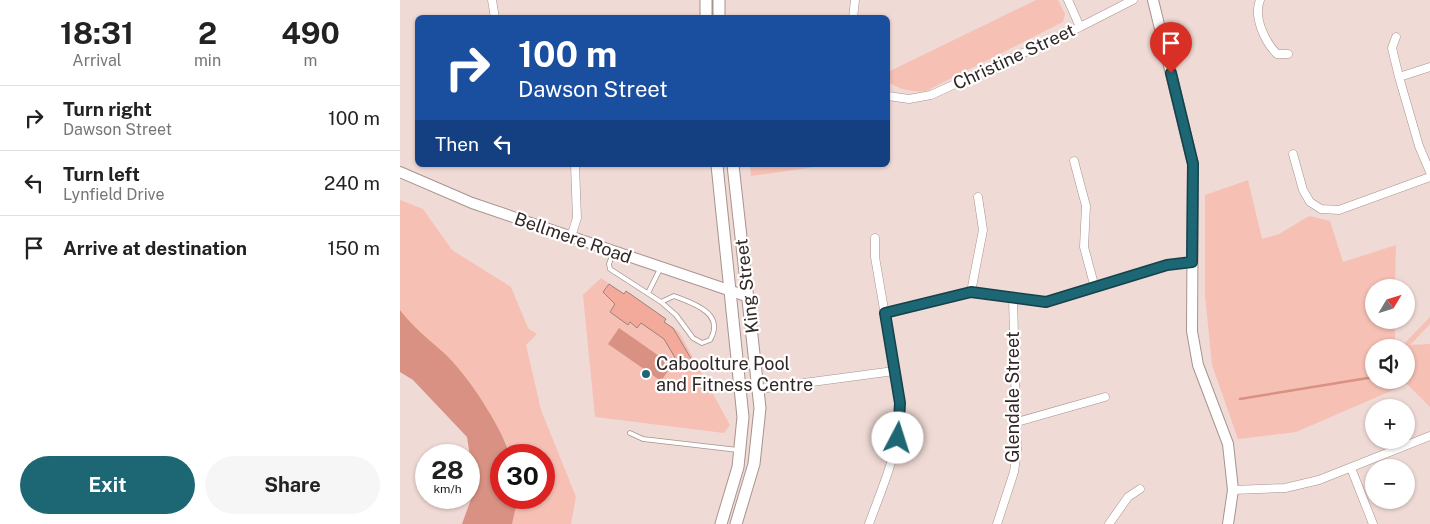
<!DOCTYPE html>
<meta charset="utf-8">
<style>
:root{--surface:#fff;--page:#f6f6f6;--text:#222;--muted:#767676;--line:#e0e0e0;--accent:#1d6673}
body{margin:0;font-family:"Public Sans",sans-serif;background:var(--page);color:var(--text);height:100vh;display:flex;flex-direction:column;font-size:19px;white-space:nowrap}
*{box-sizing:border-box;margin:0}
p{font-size:16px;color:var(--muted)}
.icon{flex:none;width:28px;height:28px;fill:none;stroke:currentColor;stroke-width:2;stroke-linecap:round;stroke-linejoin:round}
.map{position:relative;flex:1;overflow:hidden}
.side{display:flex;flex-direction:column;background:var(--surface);width:400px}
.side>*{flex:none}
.banner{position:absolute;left:15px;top:15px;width:475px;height:152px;border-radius:8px;box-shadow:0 1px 4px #0004;background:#1a4fa0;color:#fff;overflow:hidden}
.needle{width:32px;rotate:52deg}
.controls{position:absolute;left:965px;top:279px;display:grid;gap:10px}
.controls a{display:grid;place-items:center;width:50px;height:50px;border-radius:50%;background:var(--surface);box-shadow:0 1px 4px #0004;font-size:25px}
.speed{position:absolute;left:15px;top:444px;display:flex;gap:10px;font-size:25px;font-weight:700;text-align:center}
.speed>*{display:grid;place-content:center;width:65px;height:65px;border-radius:50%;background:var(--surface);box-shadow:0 1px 4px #0004;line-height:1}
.speed small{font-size:12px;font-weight:400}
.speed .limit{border:8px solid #d22;background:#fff;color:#111}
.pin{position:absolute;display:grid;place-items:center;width:42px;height:42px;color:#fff;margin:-51px -21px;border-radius:50% 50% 50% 0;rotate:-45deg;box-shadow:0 0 5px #0007}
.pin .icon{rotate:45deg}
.me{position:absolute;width:55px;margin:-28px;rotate:5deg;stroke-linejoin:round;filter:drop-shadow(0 0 4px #0008)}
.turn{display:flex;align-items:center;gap:18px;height:105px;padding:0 20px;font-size:22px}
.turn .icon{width:65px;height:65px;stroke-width:2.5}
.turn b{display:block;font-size:35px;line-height:42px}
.then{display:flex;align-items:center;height:48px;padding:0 20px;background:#0003;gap:10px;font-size:19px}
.eta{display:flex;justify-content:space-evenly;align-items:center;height:85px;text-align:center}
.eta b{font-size:30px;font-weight:700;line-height:35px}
.cta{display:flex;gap:10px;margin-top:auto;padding:10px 20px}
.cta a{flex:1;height:58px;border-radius:30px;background:var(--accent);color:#fff;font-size:20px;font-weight:700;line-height:58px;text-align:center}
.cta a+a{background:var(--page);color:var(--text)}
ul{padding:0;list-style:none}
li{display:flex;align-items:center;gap:15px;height:65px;padding:0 20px;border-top:1px solid var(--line)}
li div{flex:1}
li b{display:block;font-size:19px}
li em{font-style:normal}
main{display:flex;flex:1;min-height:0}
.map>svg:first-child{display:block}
.green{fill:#f6c0b4;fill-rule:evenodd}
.water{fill:#d89182}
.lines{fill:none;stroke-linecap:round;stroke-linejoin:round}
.stream{stroke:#d89182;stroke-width:2.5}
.building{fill:#f3aa9a;stroke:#98847f}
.lane-casing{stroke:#a8938e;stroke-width:5.5}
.street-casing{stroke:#a8938e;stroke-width:9}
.secondary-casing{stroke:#a8938e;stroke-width:12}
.primary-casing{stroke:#a8938e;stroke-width:13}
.lane{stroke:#fff;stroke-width:4}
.street{stroke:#fff;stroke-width:8}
.secondary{stroke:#fff;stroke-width:10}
.primary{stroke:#fff;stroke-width:11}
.route-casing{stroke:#13424b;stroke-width:12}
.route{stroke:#1d6673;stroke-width:9}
.poi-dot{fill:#1d6673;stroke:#fff;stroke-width:2}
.labels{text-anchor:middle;stroke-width:4.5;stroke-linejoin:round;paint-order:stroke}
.street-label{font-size:18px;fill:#312826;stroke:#fff}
.poi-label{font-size:18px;fill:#312826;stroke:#fff;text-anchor:start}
</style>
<main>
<section class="side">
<div class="eta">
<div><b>18:31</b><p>Arrival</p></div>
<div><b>2</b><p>min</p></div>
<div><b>490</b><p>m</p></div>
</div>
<ul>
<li><svg class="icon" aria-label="right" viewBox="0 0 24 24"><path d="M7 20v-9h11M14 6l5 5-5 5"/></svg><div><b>Turn right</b><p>Dawson Street</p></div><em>100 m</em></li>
<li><svg class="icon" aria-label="left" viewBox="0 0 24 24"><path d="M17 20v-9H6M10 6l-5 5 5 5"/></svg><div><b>Turn left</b><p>Lynfield Drive</p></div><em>240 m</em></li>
<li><svg class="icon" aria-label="arrive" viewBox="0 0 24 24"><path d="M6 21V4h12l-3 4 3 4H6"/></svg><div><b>Arrive at destination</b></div><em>150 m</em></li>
</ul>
<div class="cta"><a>Exit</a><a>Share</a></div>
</section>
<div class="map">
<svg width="1030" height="524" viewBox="0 0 1030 524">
<rect width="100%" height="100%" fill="#f0dad5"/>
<path class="green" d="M636,0H658L665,14L663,22L526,91C511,92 501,90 488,82V72Z
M350,165H414V167L351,176Z
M848,180L862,239L879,234L909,216L930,221L943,262L996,245L995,287L974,288V320H995V345H1003L1030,317V324L1010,345L1030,344V407L1007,384L896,432L838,439L812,365L805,295V195ZM974,348H1006V380H974Z
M0,200L23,209L52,250L111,287L128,328L137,334L126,345L141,410L176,497L171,524H112L118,498H144V455H110L106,443L87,408L45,354L15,330L0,310Z
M201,278L279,332L330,425L324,433L195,417L183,295Z"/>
<path class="water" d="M0,310C14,328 27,338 44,353C67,374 101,426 110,455H101V498H118L112,524H62L75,488L67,437L13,380L0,372Z
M219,328L272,365L261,381L208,344Z"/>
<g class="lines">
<path class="stream" d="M840,399L974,377"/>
</g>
<path class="building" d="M209,284L224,294L226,291L266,319L264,322L273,328L293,362L281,368L264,339L241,323L237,328L230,322L228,325L210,312L215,304L203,292Z"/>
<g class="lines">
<g class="lane-casing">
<path id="lane" d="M213,253L209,264L210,269L261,302L274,296C292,303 326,313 310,340L302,343L293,338L276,315L261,302
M248,293L260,269
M230,433L243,439L338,450"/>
</g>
<g class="street-casing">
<path id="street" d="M92,0L95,18
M668,0L680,27
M860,0C853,17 865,42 877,54H888
M453,18L455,0
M996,37L992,48L999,77L1019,146L1030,172
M999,77L1030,67
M488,96L509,99L531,95L680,27L733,0
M893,154L903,190L910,202L921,209L939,210L1030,177
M674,161L686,206L684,247L695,288
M171,237L177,218L175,165
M571,292L583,230L578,197
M485,313L571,292L646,302L767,265L792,262
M359,389L494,371
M617,422L705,397
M951,468L973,524
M833,490L885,488L919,480L1030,436
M469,524C483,485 502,445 500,403L475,257V238
M597,524L614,472L617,450L613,298
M709,524L728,497L740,489"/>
</g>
<g class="secondary-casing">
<path id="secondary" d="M753,0L793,164L792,331L798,365L828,444L833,490L828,524
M0,172L72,203L349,297"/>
</g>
<g class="primary-casing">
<path id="primary" d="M306,0V18
M319,0V18
M317,165L343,417L338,467L321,524
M333,165L360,408L354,464L336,524"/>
</g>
<use href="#lane" class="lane"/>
<use href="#street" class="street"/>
<use href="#secondary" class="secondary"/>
<use href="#primary" class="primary"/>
</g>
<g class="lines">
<g class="route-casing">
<path id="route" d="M498,438L500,403L485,313L571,292L646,302L767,265L792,262L793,164L771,73"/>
</g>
<use href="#route" class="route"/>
</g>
<circle class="poi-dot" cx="246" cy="374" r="5"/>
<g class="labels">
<g class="street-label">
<text transform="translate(614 57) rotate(-25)" y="6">Christine Street</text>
<text transform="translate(173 238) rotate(19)" y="6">Bellmere Road</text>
<text transform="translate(347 286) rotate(-97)" y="6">King Street</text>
<text transform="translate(613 397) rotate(-90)" y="6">Glendale Street</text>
</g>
<g class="poi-label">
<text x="256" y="370">Caboolture Pool<tspan x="256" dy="21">and Fitness Centre</tspan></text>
</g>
</g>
</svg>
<div class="controls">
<a><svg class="needle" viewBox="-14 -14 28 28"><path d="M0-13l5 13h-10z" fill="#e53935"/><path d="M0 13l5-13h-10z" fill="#767676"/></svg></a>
<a><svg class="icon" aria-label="sound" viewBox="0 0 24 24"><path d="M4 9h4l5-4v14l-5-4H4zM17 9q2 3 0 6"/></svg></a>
<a>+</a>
<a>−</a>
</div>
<div class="speed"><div>28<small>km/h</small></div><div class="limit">30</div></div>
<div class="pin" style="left:771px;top:73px;background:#d93025"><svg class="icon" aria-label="arrive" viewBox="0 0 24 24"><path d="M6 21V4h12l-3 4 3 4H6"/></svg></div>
<svg class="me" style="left:498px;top:438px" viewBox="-20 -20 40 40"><circle r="19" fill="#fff"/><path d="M0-13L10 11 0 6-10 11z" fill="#1d6673"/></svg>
<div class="banner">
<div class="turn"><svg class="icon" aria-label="right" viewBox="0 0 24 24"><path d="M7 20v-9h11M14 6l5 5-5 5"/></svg><div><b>100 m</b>Dawson Street</div></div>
<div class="then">Then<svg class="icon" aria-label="left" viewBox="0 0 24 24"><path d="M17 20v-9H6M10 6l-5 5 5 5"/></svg></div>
</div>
</div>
</main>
